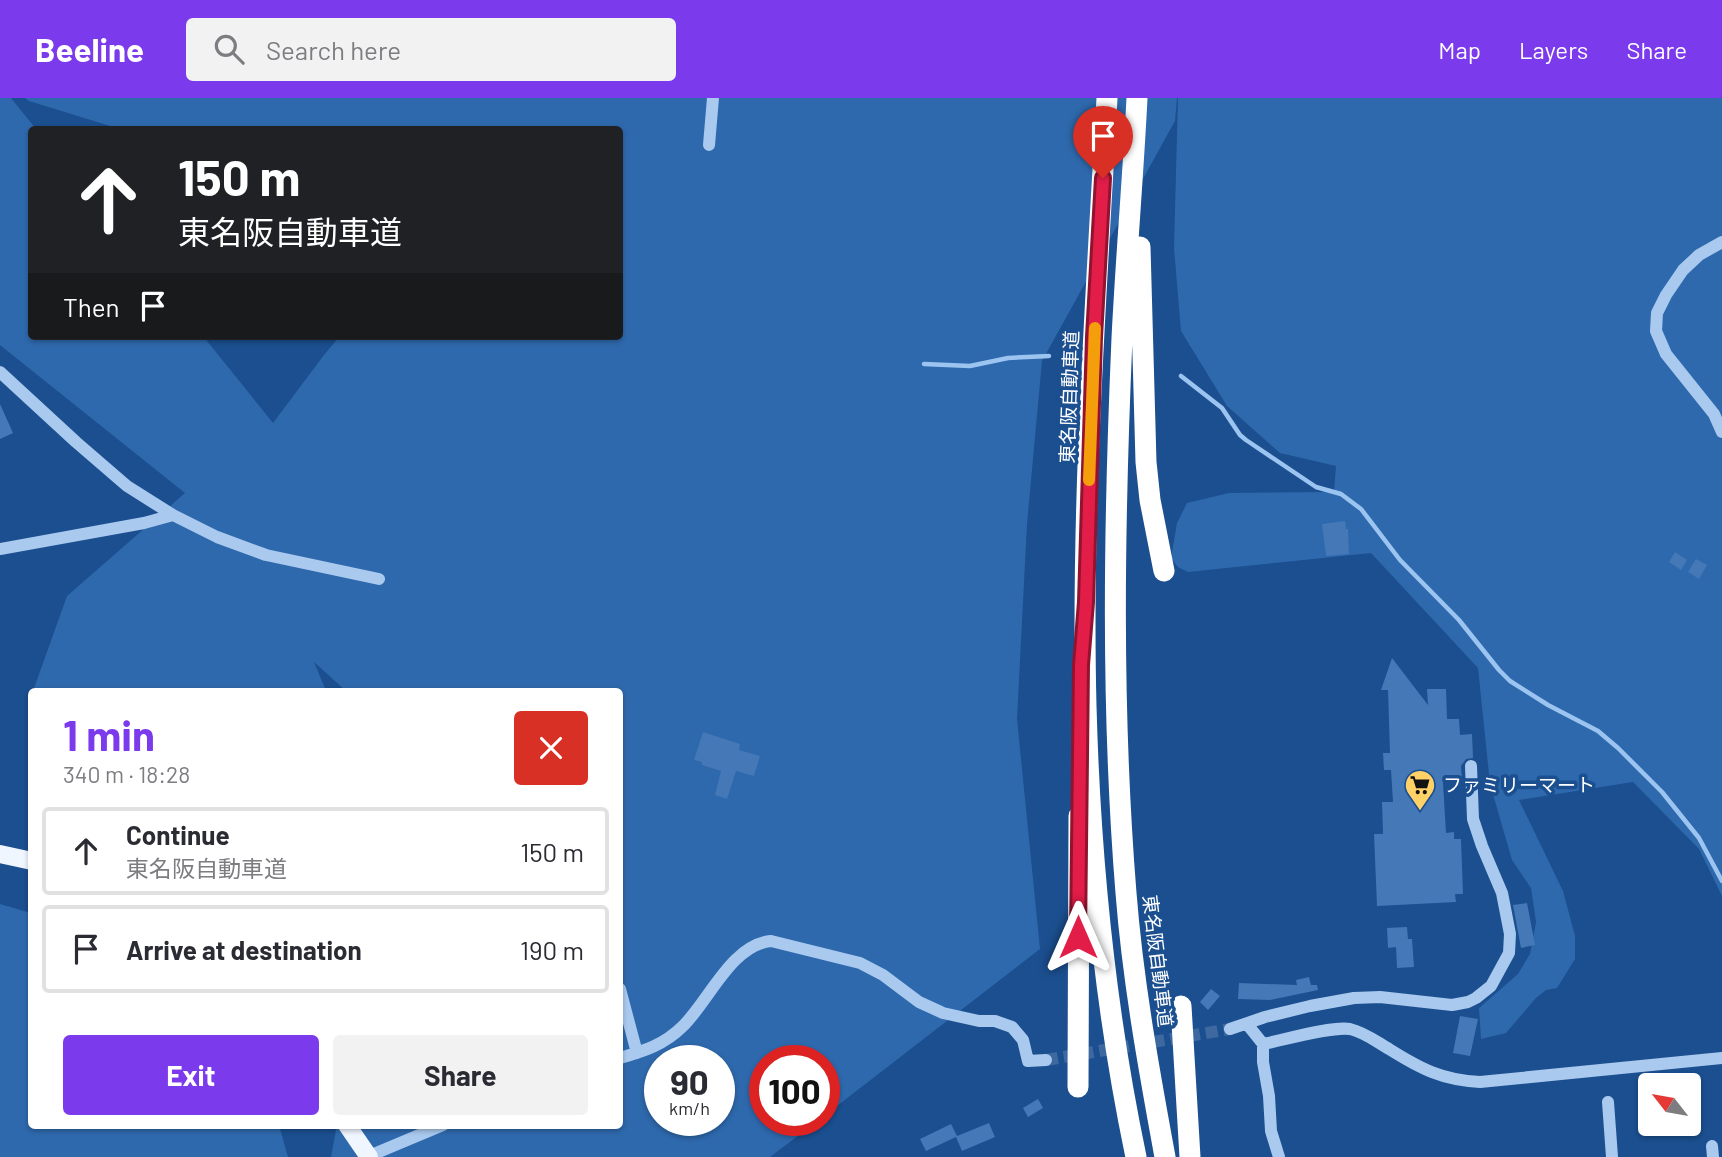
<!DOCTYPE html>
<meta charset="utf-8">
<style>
:root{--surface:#fff;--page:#f2f2f3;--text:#2b2b33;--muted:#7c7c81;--line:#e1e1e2;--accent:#7c3aed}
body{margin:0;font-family:Barlow,"Noto Sans JP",sans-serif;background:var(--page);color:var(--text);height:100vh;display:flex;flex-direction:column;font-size:26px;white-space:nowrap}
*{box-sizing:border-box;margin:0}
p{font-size:23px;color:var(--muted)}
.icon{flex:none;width:38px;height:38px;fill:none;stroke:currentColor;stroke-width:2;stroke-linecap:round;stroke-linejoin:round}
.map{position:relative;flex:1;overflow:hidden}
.drawer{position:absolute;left:28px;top:590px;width:595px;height:441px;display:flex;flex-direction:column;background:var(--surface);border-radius:7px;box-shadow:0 2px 5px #0004}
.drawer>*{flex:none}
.guide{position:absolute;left:28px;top:28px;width:595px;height:214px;border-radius:7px;box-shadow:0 2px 5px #0004;background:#202124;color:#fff;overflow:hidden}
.needle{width:46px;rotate:301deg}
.buttons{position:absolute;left:1638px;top:975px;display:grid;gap:14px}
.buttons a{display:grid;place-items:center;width:63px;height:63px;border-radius:7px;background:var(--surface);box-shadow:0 2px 5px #0004;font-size:35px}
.speed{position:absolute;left:644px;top:947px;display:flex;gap:14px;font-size:35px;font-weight:700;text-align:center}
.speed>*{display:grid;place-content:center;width:91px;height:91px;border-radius:50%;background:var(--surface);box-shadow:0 2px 5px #0004;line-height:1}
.speed small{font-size:18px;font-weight:400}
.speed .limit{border:10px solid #d22;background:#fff;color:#111}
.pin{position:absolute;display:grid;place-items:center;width:60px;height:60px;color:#fff;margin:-72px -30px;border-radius:50% 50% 50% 0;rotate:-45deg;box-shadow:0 0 7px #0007}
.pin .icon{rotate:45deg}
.me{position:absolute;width:77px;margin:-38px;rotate:0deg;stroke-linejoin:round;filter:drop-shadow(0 0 5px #0008)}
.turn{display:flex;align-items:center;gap:24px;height:147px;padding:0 35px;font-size:32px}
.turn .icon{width:91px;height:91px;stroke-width:2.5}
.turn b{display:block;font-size:49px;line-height:60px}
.then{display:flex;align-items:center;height:66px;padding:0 35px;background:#0003;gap:14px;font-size:26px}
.round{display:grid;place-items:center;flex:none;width:74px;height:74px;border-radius:7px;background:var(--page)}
.summary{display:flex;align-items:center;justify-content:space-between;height:119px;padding:0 35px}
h1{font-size:42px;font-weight:700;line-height:52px;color:var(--accent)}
.action{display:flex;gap:14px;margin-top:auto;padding:14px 35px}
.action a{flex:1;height:80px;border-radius:7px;background:var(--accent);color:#fff;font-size:28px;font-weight:700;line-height:80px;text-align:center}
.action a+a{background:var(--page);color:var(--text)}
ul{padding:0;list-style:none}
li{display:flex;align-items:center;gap:21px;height:88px;margin:0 14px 10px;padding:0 21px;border:4px solid var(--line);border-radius:7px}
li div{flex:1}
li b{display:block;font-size:26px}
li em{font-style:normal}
header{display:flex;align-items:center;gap:42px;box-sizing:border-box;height:98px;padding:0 35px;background:var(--accent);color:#fff}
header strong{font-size:33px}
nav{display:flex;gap:38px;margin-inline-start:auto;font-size:24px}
.search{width:490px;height:63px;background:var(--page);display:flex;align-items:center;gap:18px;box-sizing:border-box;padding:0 24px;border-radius:7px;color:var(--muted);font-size:26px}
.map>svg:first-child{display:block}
.green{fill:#2e69ad;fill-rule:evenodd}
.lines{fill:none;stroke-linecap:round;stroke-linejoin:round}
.stream{stroke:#9cc4f0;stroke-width:4.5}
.building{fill:#4478b7}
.minor-tunnel{stroke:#3d69a0;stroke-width:12;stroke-dasharray:12 6;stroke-linecap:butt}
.minor{stroke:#a9c9ee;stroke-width:12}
.major{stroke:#f0f6ff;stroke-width:18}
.highway{stroke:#fff;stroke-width:21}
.route-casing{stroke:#92132f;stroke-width:18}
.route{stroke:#e11d48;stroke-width:12}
.slow{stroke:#f59e0b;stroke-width:12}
.labels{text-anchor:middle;stroke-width:7;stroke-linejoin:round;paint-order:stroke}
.street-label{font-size:19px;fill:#fff;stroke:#1b4f8f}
.poi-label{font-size:19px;fill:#fff;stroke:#1b4f8f;text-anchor:start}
</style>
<header>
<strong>Beeline</strong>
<div class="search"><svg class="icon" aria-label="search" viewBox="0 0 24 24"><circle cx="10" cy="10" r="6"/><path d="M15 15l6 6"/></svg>Search here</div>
<nav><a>Map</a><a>Layers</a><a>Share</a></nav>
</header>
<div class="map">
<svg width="1722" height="1059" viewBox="0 0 1722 1059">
<rect width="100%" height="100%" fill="#1b4f8f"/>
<path class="green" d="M0,0H11L36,31L32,32V238H203L273,325L324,257L340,238H620V32L120,31L29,3L25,0H1177L1175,23L1042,263L1027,426L1017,621L1040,851L824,1018V962H765V1022H819L770,1059H331L337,1027H620V593H346L314,564L326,593H33L67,498L185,395L0,247ZM660,962H719V1022H660Z
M1178,0H1722V798L1699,751L1633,684L1519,702L1563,793L1575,838V861L1557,890L1546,892L1536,900L1506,935L1481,941L1479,910L1518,876L1530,856L1536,824L1531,790L1512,762L1490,686L1478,570L1371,455L1188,474L1178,469L1171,460L1177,425L1187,405L1229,395L1334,394L1336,368L1280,355L1227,308L1181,233L1174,150Z
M0,806L31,815L32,1027H279L288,1059H0Z"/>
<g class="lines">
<path class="stream" d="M924,266L970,268L1008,260L1049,258
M1181,278L1222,310L1240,337L1246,342L1316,389L1341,396L1361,411L1400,462L1459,522L1499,572L1510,583L1548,607L1598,633L1618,650L1662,694L1699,740L1722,783"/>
</g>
<path class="building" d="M0,306L13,335L0,341Z
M1345,423L1346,431H1348L1349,456L1326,458L1322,426Z
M1675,454L1687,462L1681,472L1669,464Z
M1696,461L1707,467L1699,481L1688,474Z
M1392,560L1428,607L1427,591H1446L1447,621H1459L1460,637L1472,636L1473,660L1466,661L1461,668L1462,684L1443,685L1446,735L1454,734V741H1461L1463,796H1455L1456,804L1377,808L1374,736H1383L1382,704H1393L1391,672H1384L1383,655H1390L1388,592H1381Z
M703,634L740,646L739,652L760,658L754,678L736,673L727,701L715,697L721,673L702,667V664L694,662Z
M1527,805L1535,847L1521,850L1513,807Z
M1407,829L1408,841H1412L1414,869L1397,870L1396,849L1388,850L1387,830Z
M1309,879L1311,887H1317L1318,892L1270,902L1238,901L1239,885L1297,887L1296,882Z
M1211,891L1220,898L1208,912L1200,904Z
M1460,918L1478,921L1470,958L1453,955Z
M1038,1001L1043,1010L1028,1019L1023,1010Z
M989,1025L995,1039L962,1053L956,1039L926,1053L920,1041L951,1026L957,1038Z"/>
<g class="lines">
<path class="minor-tunnel" d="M1046,962L1230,931"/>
<path class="minor" d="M709,47L713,0
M1722,144L1699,157L1683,172L1666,197L1657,215L1656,233L1666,256L1714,316L1722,334
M0,274L76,344L127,388L173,417L217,439L266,457L379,481
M0,451L144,425L173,417
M620,891L637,955
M1247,926L1263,946V964L1269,998L1271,1033L1279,1059
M1230,931L1265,919L1310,908L1354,900L1380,899L1452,907L1468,904L1476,900L1491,888L1509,855L1510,836L1502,795L1482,748L1473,721L1471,668
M1263,946C1284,942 1331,928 1350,931C1364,934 1377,944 1389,951C1421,971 1442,982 1480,984L1722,960
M620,960C644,953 664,947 683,928C709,903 731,847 771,843L860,865L883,877L919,904L943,915L979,923H995L1012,929L1023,942L1028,963L1046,962
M1608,1004L1612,1059
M1712,1048L1713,1059
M369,1058L443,1027"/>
<path class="major" d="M0,756L32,763
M347,1027L369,1059"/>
<path class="highway" d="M1107,0C1096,202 1081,406 1086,608C1090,759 1105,911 1136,1059
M1137,0C1133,80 1126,160 1122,240C1114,425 1111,610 1126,795C1133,884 1149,972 1165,1059
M1140,149L1146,364L1150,402L1164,473
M1181,908L1190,1059
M1078,989L1079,718"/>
</g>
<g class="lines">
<g class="route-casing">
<path id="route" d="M1078,839L1081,567L1086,504L1094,239L1103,80"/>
</g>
<use href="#route" class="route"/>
<path class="slow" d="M1089,382L1095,230"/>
</g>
<defs>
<g id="supermarket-pin" transform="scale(1.575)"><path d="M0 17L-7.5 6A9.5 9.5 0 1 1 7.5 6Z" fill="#ffd166" stroke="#1b4f8f"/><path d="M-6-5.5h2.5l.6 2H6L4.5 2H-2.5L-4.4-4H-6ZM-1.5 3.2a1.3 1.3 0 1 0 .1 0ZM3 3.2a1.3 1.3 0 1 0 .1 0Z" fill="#111"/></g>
</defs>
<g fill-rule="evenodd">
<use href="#supermarket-pin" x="1420" y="687"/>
</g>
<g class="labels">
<g class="street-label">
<text transform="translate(1069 299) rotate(-88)" y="7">東名阪自動車道</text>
<text transform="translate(1158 863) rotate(83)" y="7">東名阪自動車道</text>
</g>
<g class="poi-label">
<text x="1443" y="694">ファミリーマート</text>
</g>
</g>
</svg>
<div class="buttons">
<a><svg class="needle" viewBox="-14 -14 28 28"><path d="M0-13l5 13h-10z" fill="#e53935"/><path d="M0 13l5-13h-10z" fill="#7c7c81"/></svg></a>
</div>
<div class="speed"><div>90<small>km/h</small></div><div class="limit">100</div></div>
<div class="pin" style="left:1103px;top:80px;background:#d93025"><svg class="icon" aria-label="arrive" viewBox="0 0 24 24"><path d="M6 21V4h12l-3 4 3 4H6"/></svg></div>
<svg class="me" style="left:1078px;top:839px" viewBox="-20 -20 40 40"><path d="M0-17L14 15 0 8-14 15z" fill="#e11d48" stroke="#fff" stroke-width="4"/></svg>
<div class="guide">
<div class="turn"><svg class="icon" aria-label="ahead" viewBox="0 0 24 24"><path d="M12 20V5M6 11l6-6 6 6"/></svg><div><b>150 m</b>東名阪自動車道</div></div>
<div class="then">Then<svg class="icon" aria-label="arrive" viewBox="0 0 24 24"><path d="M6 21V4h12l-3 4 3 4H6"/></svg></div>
</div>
<section class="drawer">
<div class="summary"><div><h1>1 min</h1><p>340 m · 18:28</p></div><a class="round" style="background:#d93025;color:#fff"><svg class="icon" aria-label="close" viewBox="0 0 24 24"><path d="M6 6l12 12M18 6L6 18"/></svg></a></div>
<ul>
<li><svg class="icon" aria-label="ahead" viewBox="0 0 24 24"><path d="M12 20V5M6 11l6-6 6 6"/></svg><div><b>Continue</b><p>東名阪自動車道</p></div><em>150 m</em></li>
<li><svg class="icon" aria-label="arrive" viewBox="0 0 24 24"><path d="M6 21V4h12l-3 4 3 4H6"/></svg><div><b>Arrive at destination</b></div><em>190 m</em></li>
</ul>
<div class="action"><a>Exit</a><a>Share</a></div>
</section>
</div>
